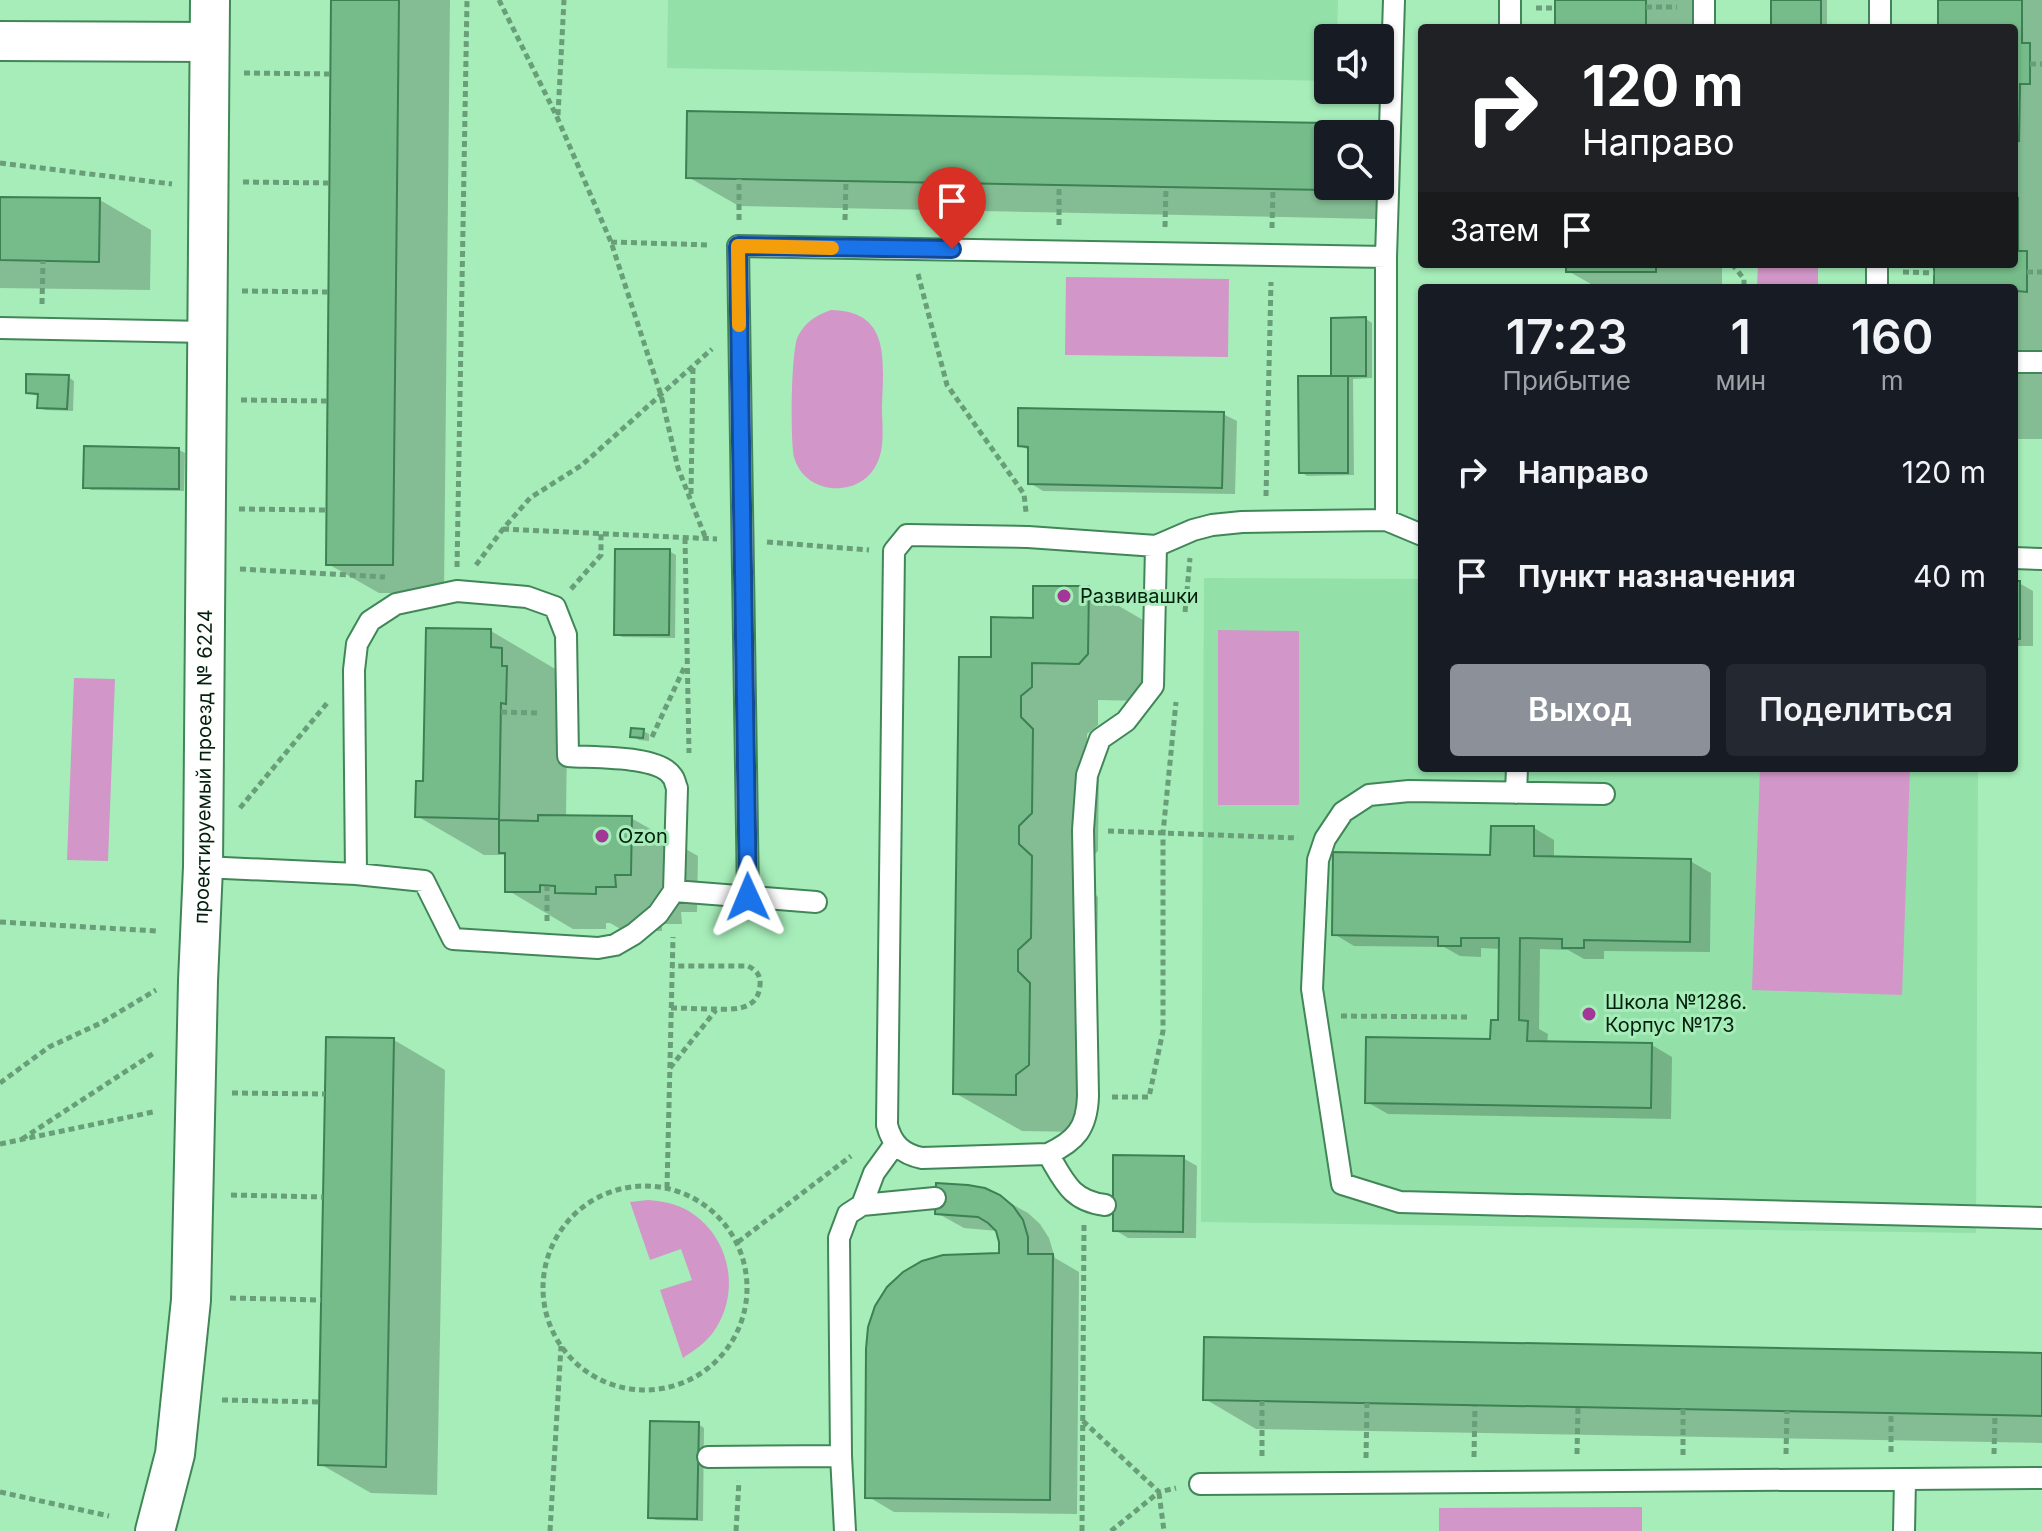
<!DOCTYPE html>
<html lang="ru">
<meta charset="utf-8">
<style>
:root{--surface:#171b24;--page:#242831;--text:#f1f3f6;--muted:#9ea1a6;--accent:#8c9099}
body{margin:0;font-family:Inter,sans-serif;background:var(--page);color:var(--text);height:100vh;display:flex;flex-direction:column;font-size:30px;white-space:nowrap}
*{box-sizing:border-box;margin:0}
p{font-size:26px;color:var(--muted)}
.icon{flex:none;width:44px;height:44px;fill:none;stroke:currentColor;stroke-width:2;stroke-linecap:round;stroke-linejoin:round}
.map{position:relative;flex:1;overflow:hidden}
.details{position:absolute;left:1418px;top:284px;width:600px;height:488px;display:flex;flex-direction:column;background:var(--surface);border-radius:8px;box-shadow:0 2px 6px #0004}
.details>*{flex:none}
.banner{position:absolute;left:1418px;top:24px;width:600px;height:244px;border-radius:8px;box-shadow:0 2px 6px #0004;background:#202124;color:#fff;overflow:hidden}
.fabs{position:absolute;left:1314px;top:24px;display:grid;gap:16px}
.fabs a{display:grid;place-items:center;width:80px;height:80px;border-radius:8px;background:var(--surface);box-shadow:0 2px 6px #0004;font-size:40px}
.pin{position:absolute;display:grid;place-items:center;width:68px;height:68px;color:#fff;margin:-82px -34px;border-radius:50% 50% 50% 0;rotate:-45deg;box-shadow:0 0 8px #0007}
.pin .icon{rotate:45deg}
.me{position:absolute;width:88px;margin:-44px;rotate:359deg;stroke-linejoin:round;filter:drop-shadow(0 0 6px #0008)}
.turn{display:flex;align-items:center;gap:28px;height:168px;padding:0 32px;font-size:36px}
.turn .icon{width:104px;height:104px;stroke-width:2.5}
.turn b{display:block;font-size:56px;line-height:68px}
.then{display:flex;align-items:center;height:76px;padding:0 32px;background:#0003;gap:16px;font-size:30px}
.eta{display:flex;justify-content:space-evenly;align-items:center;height:136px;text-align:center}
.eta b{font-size:48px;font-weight:600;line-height:56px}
.cta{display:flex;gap:16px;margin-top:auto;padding:16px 32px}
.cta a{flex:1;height:92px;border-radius:8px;background:var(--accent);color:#fff;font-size:32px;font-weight:600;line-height:92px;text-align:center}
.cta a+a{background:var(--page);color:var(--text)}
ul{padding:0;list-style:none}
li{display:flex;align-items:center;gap:24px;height:104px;padding:0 32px}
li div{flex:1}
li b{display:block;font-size:30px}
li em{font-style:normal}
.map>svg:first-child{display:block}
.built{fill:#93e0a9}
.green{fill:#d296c8}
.shadow{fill:#0003}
.building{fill:#76bc8a;stroke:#3c8153;stroke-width:2}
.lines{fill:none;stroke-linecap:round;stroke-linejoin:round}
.service-casing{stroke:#418658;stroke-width:24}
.minor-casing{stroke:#418658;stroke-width:42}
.path{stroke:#689f78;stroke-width:5;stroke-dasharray:6 4;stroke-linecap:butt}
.service{stroke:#fff;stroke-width:20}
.minor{stroke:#fff;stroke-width:38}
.route-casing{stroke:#114b97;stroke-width:20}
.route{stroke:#1a73e8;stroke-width:14}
.slow{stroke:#f59e0b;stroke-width:14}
.poi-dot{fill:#a33797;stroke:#a6edb9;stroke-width:3}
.labels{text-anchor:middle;stroke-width:6;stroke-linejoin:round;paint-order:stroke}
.poi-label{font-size:20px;fill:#031f0d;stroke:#a6edb9;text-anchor:start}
.street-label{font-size:20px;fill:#031f0d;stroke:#a6edb9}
</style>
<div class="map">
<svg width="2042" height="1531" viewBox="0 0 2042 1531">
<rect width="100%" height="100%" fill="#a6edb9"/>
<path class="built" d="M668,0H1338L1337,38H1328V81L667,68Z
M1204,578L1422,579V768H1978L1976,1233L1201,1222Z"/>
<path class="green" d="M1758,264H1768L1769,266L1818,264V288L1757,287Z
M1066,277L1229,279L1228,357L1065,355Z
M831,310C892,311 883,362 882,407C882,424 885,445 878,461C863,499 805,497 794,457C790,441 791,349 798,336C806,321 817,315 831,310Z
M1218,630L1299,631V805H1218Z
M74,678L115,679L108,861L67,860Z
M1760,768H1910L1902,995L1752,990Z
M648,1200C661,1201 673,1203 685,1209C730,1233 743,1293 712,1334C704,1344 693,1351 683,1358L660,1290L692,1280L681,1249L650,1260L630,1202Z
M1642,1507V1531H1439V1508Z"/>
<path class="shadow" d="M333,0H450L444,593H379L328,564Z
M1557,0H1712V28H1560Z
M1773,0H1827V28H1773Z
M1940,0H2042V439H2014V288H1936V264H2014V28H1940Z
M1327,125L1343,134H1328V186H1378L1377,219L739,206L688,177Z
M0,199L100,200L151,230L150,290L0,288Z
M1568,264H1722V288H1598L1568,271Z
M1366,319L1372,323V378L1353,379L1354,475L1307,476L1301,472L1333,378Z
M68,377L74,381L73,411L45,410L39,407L40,396L34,395L28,392Z
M1223,414L1237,421L1235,494L1043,491L1030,483V451L1020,445Z
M179,450L185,453L184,491L91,490L85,486Z
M669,551L676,555L675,638L622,637L616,634Z
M2014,583H2019L2033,591V646H2014Z
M1088,588L1155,627L1146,701L1098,700V725L1087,734V757L1099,769L1098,851L1085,864V884L1098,897L1097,976L1084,988L1082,1132L1022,1131L955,1093L993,659L1035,620Z
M491,631L557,670L567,740L566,817L631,818L698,856L697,912H681L682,924H662V931H624L610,923H606V929H573L507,890V855H484L417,816L425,782Z
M643,731L649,734V741L639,740L632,736Z
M1534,828L1554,840V858L1690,861L1711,873L1710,952L1604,951V959H1584L1568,950L1540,949L1539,1029L1548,1034L1547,1043L1652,1045L1672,1057L1671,1119L1388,1114L1367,1102L1492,1041L1500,1022L1501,949L1481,948V957L1460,956L1444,947L1354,946L1334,934L1492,858Z
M394,1040L445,1070L437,1495L371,1493L320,1464Z
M1183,1158L1197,1166L1196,1238H1128L1115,1230Z
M999,1197L1028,1213L1040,1224L1049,1238L1055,1258L1079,1272L1077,1514L894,1512L867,1496L1001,1255L998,1231L964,1228L937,1213Z
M2042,1355V1443L1256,1429L1205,1399Z
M698,1424L704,1428L703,1521L656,1520L650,1517Z"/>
<path class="building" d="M331,0H399L393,565H326Z
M1555,0H1646V28H1555Z
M1771,0H1821V28H1771Z
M1938,0H2022V43H2030V84H2020L2019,141H2014V28H1938Z
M687,111L1328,123L1326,190L686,178Z
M0,197L100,198L99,262L0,260Z
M2014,198H2018V251H2027V292L2017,291L2016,403H2014V288H1934V264H2014Z
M1566,264H1656V272H1566Z
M1366,317V376H1331V318Z
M26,374L69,375L67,409L37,408L38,394L26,393Z
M1298,376H1348V473H1299Z
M1018,408L1224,412L1222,488L1028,484V447L1018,446Z
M84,446L179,448V489L83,488Z
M615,549H670L669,635H614Z
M2014,581H2020V639H2014Z
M1033,586H1089L1088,654L1079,664L1032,663V687L1021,696V717L1033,729L1032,813L1019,826V844L1032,856L1031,938L1018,950V971L1030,983L1029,1065L1016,1075V1095L953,1094L959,657H991V617L1033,618Z
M426,628L491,629V647L502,648V666H507L506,704L501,703L499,819L415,817L416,781H423Z
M631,728L644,729L643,738L630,737Z
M538,815L632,816L631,875H615L616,887H596V894L555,893V886L540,885V892H505V853H499V820L538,821Z
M1491,826H1534V856L1691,859L1690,942L1584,940V948H1562V939L1520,938L1519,1020L1528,1021L1527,1041L1652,1043L1651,1108L1365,1103L1366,1037L1490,1039L1491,1020H1498L1499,938H1461V946H1438V937L1332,935L1333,852L1490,855Z
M326,1037L394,1038L386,1467L318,1465Z
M1113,1155L1184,1156L1183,1232L1113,1231Z
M936,1183L968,1185L985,1188L1000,1195L1013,1206L1023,1220L1028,1237V1254H1053L1050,1500L865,1498L866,1349L868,1327L875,1306L887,1287L903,1272L922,1261L943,1255L999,1253V1242L996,1231L988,1223L978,1217L935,1214Z
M1204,1337L2042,1353V1416L1203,1400Z
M650,1421L699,1422L697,1519L648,1518Z"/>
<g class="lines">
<g class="service-casing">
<path id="service" d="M1510,28V0
M1704,28V0
M1880,28V0
M1877,288V264
M0,328L207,332
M2017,362H2042
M1386,520V257L1394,0
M1156,546L1153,686L1126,721L1100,739L1087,775L1083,830L1088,1096C1087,1128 1076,1141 1048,1154L922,1158C902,1154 892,1144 887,1125L894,551L907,535L1028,537L1156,546L1193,530L1212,525L1242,522L1386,520L1422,535
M2014,558L2042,559
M1516,793L1517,768
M1604,794L1409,791L1369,795L1343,812L1325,839L1318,860L1312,989L1342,1184L1400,1202L2042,1218
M203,867L356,874L424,881L453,939L598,948L615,945L634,934L658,914L674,891L677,788C675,784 675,779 672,776C658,755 592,758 568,756L566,635L555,607L527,597L457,591L396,604L370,621L357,644L354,670L356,874
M674,891L816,902
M748,897L738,246L1386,257
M1048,1154C1064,1181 1071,1201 1105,1205
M862,1205L935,1198
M708,1457L841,1456
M1200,1484L2042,1478
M845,1531L841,1456L839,1238L848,1214L862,1205L874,1173L895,1144
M1904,1531L1905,1479"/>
</g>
<g class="minor-casing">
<g id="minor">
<path d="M0,41L209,42"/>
<path id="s1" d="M155,1531L175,1454L191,1300L198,981L203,867L210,0"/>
</g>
</g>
<path class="path" d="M499,0L557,117L611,242L661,395L678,468L706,539
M1646,7H1677
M1536,8H1555
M2030,64H2042
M244,73L331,74
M558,115L564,0
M0,163L172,184
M243,182L330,183
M739,220V179
M845,220L846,181
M952,222L953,183
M1059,225V186
M1165,227L1166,188
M1272,228L1273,190
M611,242L710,245
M1732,264L1744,279V288
M1903,272L1934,273
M2027,272H2042
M918,274L947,385L1024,494L1026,512
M242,291L329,292
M42,304L43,261
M241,400L328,401
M691,494L693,368
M1266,496L1271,282
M239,509L326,510
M503,529L717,539
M685,538L689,753
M767,542L869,550
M476,565L503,529L530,498L582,465L712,349
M457,567L467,0
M240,569L385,577
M571,589L601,555V534
M1185,612L1190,558
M501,712L540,713
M652,737L685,666
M240,808L328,702
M1108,831L1298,838
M547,921V886
M0,922L157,931
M671,1008C684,1008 697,1009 710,1009C730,1009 758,1013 760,985C761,975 756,970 748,966H672
M1341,1016L1468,1017
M670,1068L716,1010
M0,1083L49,1047L101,1023L156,990
M232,1093L325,1094
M1112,1097H1149L1163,1031V833L1176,702
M22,1139L154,1053
M0,1144L153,1112
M543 1288a102 102 0 1 1 204 0a102 102 0 1 1-204 0Z
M667,1188L673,937
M231,1195L323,1197
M738,1242L851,1156
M230,1298L321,1300
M222,1400L319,1402
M1683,1409V1456
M1083,1421L1159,1492L1176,1488
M1891,1452V1413
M1577,1454L1578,1407
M1786,1454L1787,1411
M1994,1454L1995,1415
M1262,1456V1401
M1474,1457L1475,1406
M1366,1458L1367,1403
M0,1492L109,1516
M1159,1493L1164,1531
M550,1531L561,1346
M736,1531L739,1481
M1082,1531L1084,1225
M1111,1531L1159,1492"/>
<use href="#service" class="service"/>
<use href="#minor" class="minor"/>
</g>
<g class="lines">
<g class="route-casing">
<path id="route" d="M748,897L738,246L952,249"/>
</g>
<use href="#route" class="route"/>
<path class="slow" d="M739,325L738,246L832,248"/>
</g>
<g class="poi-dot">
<circle cx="1064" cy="596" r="8"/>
<circle cx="602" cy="836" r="8"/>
<circle cx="1589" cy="1014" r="8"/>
</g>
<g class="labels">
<g class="poi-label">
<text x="1080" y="603">Развивашки</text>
<text x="618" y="843">Ozon</text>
<text x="1605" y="1009">Школа №1286.<tspan x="1605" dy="23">Корпус №173</tspan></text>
</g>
<g class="street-label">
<text dy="7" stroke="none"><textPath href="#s1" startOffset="768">проектируемый проезд № 6224</textPath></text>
</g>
</g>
</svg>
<div class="fabs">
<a><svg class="icon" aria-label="sound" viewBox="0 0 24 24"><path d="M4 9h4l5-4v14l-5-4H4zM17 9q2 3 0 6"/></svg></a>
<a><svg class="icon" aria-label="search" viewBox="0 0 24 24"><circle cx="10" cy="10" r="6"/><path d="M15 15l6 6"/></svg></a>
</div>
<div class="pin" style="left:952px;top:249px;background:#d93025"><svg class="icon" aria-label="arrive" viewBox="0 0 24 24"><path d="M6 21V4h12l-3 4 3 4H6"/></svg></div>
<svg class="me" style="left:748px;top:897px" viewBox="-20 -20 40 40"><path d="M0-17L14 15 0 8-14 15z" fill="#1a73e8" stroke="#fff" stroke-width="4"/></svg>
<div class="banner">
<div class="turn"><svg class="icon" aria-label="right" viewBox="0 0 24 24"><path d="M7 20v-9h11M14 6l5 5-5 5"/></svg><div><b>120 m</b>Направо</div></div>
<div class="then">Затем<svg class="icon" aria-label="arrive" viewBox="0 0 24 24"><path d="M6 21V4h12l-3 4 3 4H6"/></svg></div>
</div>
<section class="details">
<div class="eta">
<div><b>17:23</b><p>Прибытие</p></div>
<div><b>1</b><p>мин</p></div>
<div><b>160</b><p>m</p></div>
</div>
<ul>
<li><svg class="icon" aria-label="right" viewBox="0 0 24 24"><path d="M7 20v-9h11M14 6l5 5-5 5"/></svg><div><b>Направо</b></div><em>120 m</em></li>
<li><svg class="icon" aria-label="arrive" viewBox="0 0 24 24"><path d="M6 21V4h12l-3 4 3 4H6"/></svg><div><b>Пункт назначения</b></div><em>40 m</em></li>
</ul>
<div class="cta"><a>Выход</a><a>Поделиться</a></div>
</section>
</div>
